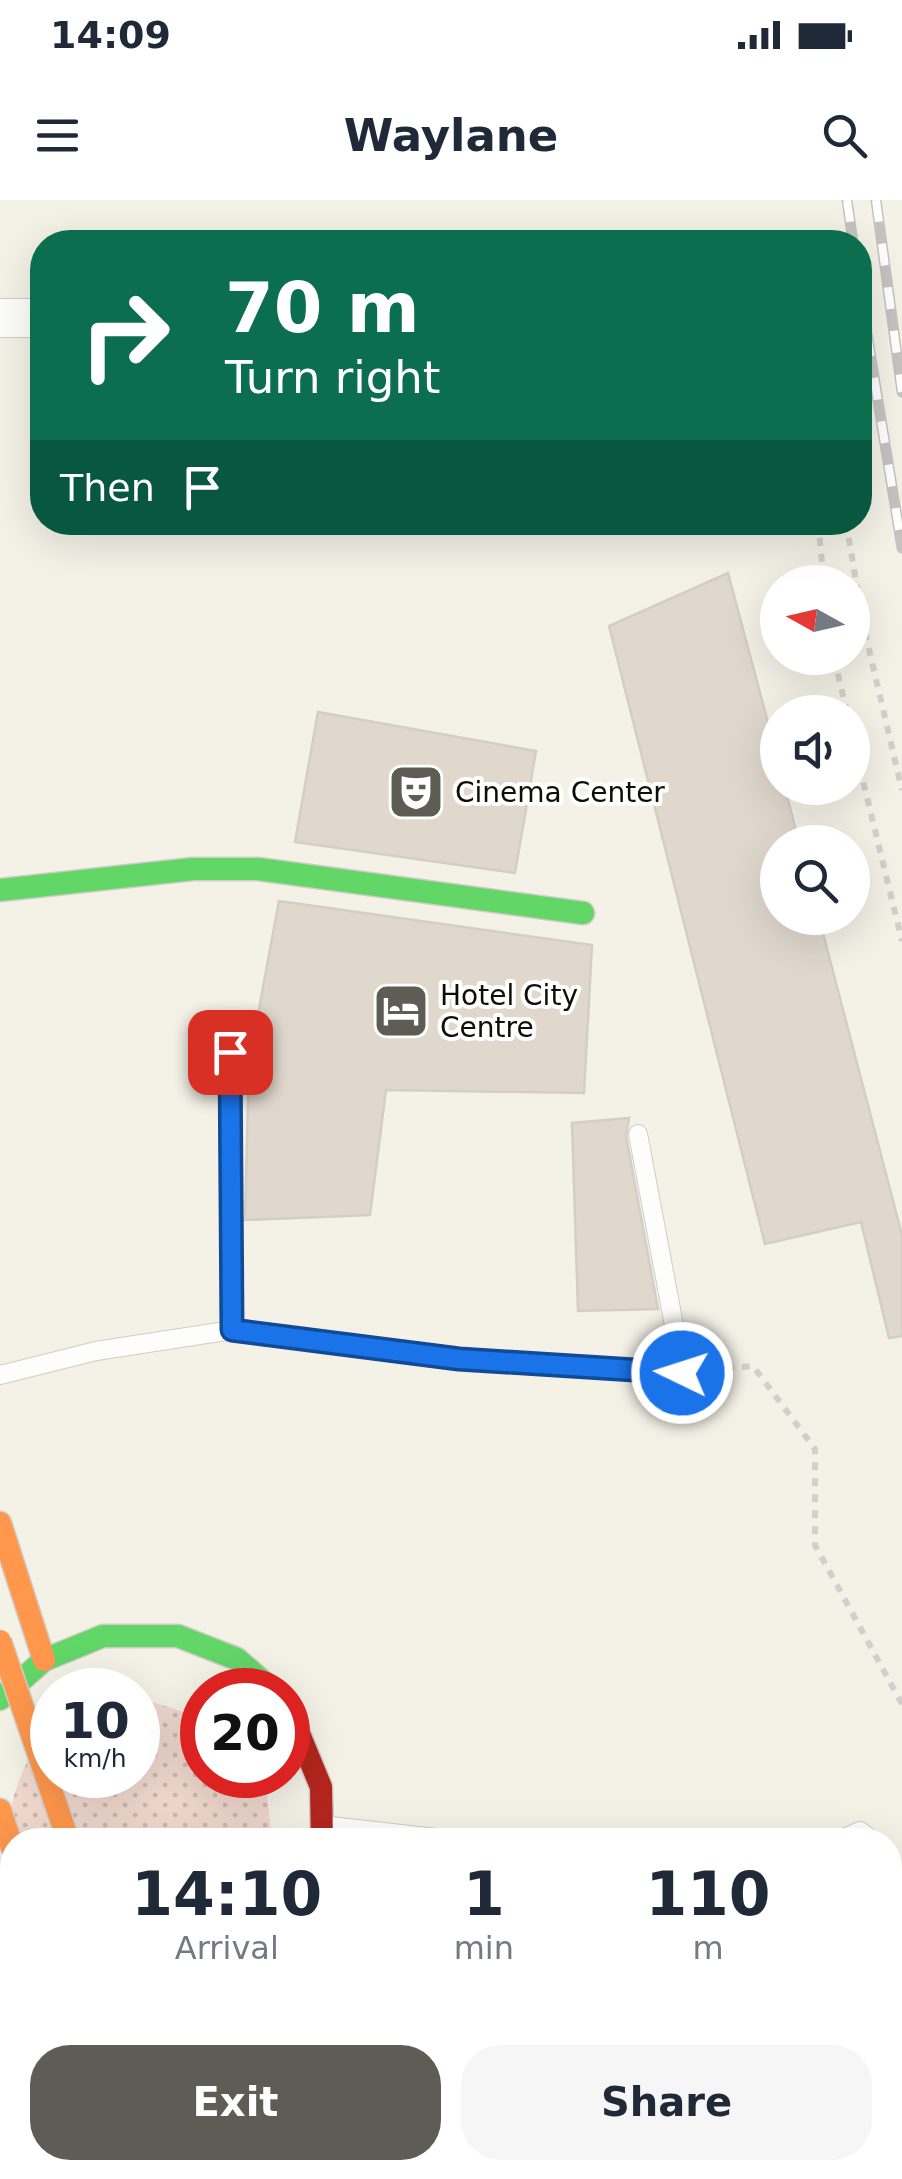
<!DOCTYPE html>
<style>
:root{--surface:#fff;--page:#f6f6f7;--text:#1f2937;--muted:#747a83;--accent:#5e5d55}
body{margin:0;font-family:"DejaVu Sans",sans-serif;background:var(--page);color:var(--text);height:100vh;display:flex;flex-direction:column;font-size:38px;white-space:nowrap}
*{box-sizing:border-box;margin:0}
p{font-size:32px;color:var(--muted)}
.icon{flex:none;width:55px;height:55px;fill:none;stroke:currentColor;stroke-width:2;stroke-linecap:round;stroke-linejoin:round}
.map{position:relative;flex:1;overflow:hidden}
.details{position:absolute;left:0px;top:1628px;width:902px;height:352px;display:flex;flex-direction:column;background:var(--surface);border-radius:40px 40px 0 0;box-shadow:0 10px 40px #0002}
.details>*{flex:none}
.banner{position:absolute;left:30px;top:30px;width:842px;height:305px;border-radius:40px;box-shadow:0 10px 40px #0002;background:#0b6e4f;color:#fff;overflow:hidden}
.needle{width:65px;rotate:278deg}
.fabs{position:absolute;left:760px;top:365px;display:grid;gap:20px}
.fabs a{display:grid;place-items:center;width:110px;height:110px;border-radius:50%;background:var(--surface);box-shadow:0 10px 40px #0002;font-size:50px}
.speed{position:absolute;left:30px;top:1468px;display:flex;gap:20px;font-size:50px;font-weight:700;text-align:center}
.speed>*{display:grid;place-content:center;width:130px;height:130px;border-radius:50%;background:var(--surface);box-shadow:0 10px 40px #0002;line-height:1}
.speed small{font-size:25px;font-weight:400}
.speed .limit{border:15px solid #d22;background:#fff;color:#111}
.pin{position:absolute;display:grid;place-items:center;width:85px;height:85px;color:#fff;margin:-42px;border-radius:20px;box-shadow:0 5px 15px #0006}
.me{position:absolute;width:110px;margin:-55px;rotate:274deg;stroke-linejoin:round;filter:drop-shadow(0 0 8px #0008)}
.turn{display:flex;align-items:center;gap:35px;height:210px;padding:0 30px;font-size:45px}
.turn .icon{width:130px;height:130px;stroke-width:2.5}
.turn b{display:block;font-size:70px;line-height:85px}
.then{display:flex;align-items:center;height:95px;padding:0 30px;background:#0003;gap:20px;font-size:38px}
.eta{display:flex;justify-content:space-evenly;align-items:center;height:170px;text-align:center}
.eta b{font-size:60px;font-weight:700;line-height:70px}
.cta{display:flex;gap:20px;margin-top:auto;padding:20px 30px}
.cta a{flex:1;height:115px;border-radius:40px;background:var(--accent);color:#fff;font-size:40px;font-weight:700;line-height:115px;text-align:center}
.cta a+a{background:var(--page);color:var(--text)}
.status{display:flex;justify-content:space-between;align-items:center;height:70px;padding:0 50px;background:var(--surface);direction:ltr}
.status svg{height:28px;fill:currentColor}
header{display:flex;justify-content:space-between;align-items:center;height:130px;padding:0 30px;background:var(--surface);font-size:45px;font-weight:700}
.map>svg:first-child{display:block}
.grass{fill:url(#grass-dots)}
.building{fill:#e0d8cd;stroke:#d3cfc7;stroke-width:2.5}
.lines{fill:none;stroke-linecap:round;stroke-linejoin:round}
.lane-casing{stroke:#cfcdc5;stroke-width:20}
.street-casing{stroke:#cfcdc5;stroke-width:40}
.fast-casing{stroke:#cfcdc5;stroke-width:25}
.slow-casing{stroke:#cfcdc5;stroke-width:25}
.jam-casing{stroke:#cfcdc5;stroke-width:25}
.path{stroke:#d1d0cd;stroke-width:6;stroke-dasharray:8 8;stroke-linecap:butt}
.lane{stroke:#fdfdfb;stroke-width:18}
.street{stroke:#fdfdfb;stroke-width:38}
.fast{stroke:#63d668;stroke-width:22}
.slow{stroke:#ff974d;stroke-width:22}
.jam{stroke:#b3261e;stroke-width:22}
.rail-casing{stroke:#c4c3c1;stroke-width:11}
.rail{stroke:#fff;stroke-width:8;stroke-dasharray:22;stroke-linecap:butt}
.slow-bridge-casing{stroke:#d0cfc9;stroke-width:25;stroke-linecap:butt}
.slow-bridge{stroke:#ff974d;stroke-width:22}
.route-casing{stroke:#114b97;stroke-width:25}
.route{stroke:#1a73e8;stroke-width:18}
.labels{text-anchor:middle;stroke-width:8;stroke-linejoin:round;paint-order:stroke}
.poi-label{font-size:28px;fill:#0e0d07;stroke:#fff;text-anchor:start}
</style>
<div class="status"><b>14:09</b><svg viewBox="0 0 49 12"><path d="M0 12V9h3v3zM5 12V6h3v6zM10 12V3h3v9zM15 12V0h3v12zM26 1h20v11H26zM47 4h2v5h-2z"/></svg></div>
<header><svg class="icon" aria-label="menu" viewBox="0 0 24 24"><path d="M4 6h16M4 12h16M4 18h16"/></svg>Waylane<svg class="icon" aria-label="search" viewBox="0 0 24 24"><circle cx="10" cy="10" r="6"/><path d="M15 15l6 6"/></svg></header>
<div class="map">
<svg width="902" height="1979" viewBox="0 0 902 1979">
<defs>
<pattern id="grass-dots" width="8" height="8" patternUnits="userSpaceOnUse" patternTransform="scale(2.5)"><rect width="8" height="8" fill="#f0d8ce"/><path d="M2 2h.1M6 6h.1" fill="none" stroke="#cdb8af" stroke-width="1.8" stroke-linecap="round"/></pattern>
</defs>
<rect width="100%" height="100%" fill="#f4f2e7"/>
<path class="grass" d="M146,1500L202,1518V1575H255L267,1595L272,1640H12V1696C0,1637 9,1580 46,1533L52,1575H138V1501Z"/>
<path class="building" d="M728,373L778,560V588H785L799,642H778V718H819L902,1035V1136L889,1138L861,1022L765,1044L609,426Z
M318,512L536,551L515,673L295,642Z
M279,701L592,745L584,893L386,890L370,1015L245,1020L249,863Z
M629,918L626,936L658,1109L578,1111L572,923Z"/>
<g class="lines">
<g class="lane-casing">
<path id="lane" d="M230,851L232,1130
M0,1175L96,1151L232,1130L459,1159L683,1173L638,934
M330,1626L454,1640
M839,1640L860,1631L872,1640
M890,1705L902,1747
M694,1968L696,1979"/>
</g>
<g class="street-casing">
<path id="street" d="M0,118H42"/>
</g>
<g class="fast-casing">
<path id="fast" d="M0,690L193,669H258L583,713
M0,1499L44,1460L103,1436H178L237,1459L272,1490
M120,1968L124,1979
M175,1968L179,1979
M213,1968L216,1979"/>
</g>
<g class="slow-casing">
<path id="slow" d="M0,1323L44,1460
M0,1610L12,1647
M0,1733L12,1749"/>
</g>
<g class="jam-casing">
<path id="jam" d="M288,1507L321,1587L322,1640"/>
</g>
<path class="path" d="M818,322L824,382
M846,322L864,428L902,590
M834,458L847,512
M852,536L902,741
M710,1170L753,1166L815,1249V1345L902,1504"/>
<use href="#lane" class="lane"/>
<use href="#street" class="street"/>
<use href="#fast" class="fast"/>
<use href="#slow" class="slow"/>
<use href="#jam" class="jam"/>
<g class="rail-casing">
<path id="rail" d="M847,0L853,42
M876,0L902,192
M860,91L902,348"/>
</g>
<use href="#rail" class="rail"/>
<g class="slow-bridge-casing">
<path id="slow-bridge" d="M0,1441L68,1640"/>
</g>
<use href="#slow-bridge" class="slow-bridge"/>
</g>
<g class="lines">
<g class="route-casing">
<path id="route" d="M230,852L232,1130L459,1159L682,1173"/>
</g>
<use href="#route" class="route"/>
</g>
<defs>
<g id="theatre-square" transform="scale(2.875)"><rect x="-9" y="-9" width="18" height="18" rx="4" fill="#5e5d55" stroke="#fff"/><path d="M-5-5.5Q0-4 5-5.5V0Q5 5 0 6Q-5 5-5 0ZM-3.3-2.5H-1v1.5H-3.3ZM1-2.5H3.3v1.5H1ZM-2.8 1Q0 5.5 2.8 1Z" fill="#fff"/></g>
<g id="hotel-square" transform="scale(2.875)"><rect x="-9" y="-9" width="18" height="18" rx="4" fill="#5e5d55" stroke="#fff"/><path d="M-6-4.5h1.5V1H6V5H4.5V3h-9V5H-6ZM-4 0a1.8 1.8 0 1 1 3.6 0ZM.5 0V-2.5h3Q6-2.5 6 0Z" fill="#fff"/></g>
</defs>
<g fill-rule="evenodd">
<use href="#theatre-square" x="416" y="592"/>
<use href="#hotel-square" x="401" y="811"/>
</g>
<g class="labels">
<g class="poi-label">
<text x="455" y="602">Cinema Center</text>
<text x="440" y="805">Hotel City<tspan x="440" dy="32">Centre</tspan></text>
</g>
</g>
</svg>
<div class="fabs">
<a><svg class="needle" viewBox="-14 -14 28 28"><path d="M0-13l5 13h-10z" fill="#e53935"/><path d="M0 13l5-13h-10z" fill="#747a83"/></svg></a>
<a><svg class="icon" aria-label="sound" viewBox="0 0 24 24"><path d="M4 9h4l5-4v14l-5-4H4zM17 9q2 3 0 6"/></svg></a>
<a><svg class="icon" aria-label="search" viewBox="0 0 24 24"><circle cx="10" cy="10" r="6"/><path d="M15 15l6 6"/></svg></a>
</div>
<div class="speed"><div>10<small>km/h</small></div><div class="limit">20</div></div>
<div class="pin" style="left:230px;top:852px;background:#d93025"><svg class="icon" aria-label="arrive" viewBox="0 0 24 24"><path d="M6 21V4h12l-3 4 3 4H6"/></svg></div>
<svg class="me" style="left:682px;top:1173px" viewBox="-20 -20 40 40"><circle r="17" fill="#1a73e8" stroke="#fff" stroke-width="3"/><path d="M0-11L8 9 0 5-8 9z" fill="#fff"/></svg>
<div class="banner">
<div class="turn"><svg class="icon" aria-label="right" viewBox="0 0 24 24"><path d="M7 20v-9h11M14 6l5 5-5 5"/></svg><div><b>70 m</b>Turn right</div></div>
<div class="then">Then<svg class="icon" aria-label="arrive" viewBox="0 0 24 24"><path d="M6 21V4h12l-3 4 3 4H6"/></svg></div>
</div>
<section class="details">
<div class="eta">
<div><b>14:10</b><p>Arrival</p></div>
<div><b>1</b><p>min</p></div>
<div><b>110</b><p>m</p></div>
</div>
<div class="cta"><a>Exit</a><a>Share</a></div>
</section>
</div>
